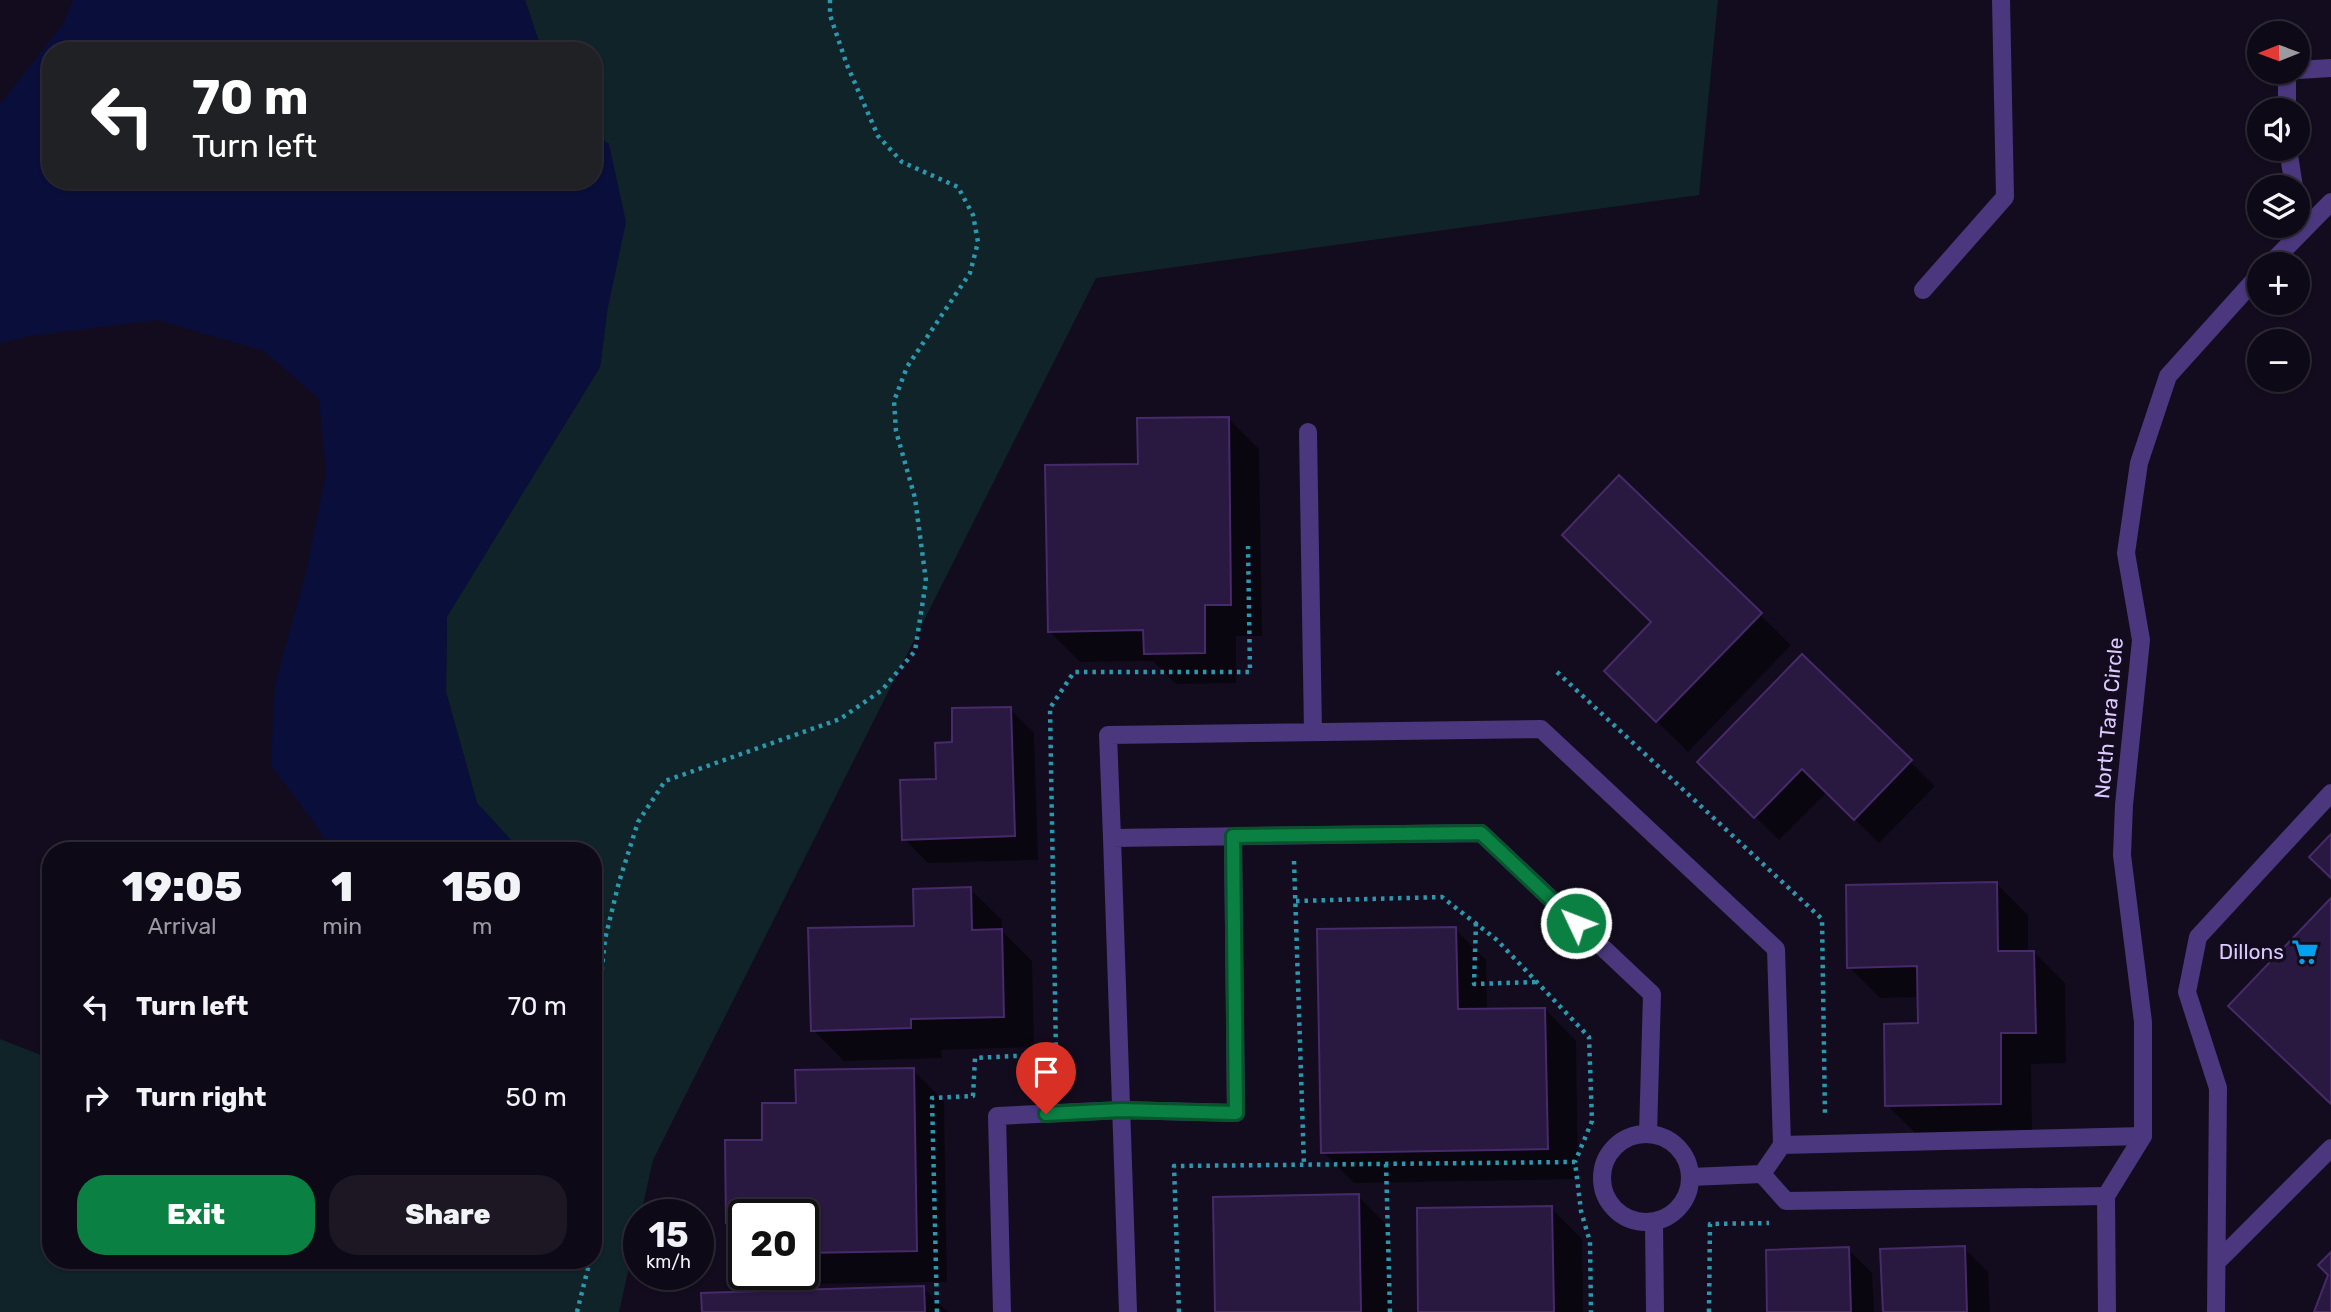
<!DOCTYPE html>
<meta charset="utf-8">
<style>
:root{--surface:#0e0916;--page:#1c1723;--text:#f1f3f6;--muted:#9b9aa1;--line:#2e2a35;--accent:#0b8043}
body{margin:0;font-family:Rubik,sans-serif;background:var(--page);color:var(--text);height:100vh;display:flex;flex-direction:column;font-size:26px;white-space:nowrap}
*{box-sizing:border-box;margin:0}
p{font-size:23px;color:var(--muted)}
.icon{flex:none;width:38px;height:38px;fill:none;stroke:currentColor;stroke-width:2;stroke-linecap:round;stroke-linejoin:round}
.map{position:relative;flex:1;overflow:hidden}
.panel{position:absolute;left:42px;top:842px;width:560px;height:427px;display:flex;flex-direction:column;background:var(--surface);border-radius:28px;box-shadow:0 2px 5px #0004,0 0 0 2px var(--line)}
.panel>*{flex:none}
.banner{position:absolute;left:42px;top:42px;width:560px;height:147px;border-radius:28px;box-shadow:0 2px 5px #0004,0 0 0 2px var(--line);background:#202124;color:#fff;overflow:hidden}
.needle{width:46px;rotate:269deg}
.buttons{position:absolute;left:2247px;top:21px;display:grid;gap:14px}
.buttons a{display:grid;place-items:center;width:63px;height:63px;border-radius:50%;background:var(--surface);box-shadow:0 2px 5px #0004,0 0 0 2px var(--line);font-size:35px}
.speed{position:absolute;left:623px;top:1199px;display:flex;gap:14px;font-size:35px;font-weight:700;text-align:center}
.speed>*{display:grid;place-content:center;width:91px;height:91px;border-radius:50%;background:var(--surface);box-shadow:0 2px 5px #0004,0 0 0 2px var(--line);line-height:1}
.speed small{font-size:18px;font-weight:400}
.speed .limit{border:4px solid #111;border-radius:10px;background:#fff;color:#111}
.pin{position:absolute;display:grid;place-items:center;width:60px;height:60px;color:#fff;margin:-72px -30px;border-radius:50% 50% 50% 0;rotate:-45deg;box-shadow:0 0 7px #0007}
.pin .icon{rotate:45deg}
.me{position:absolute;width:77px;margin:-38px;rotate:313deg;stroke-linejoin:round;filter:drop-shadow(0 0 5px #0008)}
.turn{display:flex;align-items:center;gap:24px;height:147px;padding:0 35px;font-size:32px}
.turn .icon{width:91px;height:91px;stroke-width:2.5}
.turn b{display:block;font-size:49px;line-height:60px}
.eta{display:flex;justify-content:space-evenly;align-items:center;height:119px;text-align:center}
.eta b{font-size:42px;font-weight:800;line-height:49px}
.primary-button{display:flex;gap:14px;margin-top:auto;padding:14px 35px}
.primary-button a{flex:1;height:80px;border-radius:28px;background:var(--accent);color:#fff;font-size:28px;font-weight:800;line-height:80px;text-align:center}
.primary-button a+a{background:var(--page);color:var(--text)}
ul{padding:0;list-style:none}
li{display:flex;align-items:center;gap:21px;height:91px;padding:0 35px}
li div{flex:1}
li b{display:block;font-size:26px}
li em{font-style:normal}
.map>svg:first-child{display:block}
.green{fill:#0f2328}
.water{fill:#090f3a}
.shadow{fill:#0007}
.building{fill:#29183f;stroke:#462a6a;stroke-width:2}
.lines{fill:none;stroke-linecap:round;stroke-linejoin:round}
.path{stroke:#2d97ae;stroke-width:4.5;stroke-dasharray:3.5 5;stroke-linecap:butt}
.lane{stroke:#4a377d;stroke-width:18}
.street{stroke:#4a377d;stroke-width:18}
.route-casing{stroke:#07532c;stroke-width:18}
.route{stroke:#0b8043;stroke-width:12}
.labels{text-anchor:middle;stroke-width:7;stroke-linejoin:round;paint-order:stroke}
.street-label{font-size:21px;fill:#dcc9ff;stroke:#130c1e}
.poi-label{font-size:21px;fill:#dcc9ff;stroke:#130c1e;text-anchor:end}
</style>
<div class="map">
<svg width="2331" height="1312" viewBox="0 0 2331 1312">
<rect width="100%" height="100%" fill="#130c1e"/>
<path class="green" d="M525,0H1718L1699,195L1096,278L653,1160L619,1312H0V1039L51,1059V1260H593V850H520L477,803L446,692L447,616L600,367L607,312L609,144L593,134V51H542Z"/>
<path class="water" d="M73,0H525L542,51H51V180H593V134L609,144L626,222L607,312L600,367L447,617L446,692L477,803L520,850H330L316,825L271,766L275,684L306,572L326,472L319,399L264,351L158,320L29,336L0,343V104L63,24Z"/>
<path class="shadow" d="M1228,418L1259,449L1262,636H1236V683L1176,684L1153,661L1080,662L1049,631L1140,465Z
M1760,615L1791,645L1688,752L1606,671L1653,622Z
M1802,657L1935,786L1879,843L1827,792L1779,840L1700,762Z
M1010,709L1034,733L1038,860L928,863L904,839L954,744Z
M1997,884L2028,915V952H2034L2065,983L2066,1063L2031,1064L2032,1134L1918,1136L1887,1105L1920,1025V997L1880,998L1849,967Z
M970,889L1002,920V931L1032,961L1034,1047L941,1050L942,1058L844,1061L813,1030L916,927Z
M1455,929L1486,960L1487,1010L1545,1009L1576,1041L1578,1179L1354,1183L1323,1152Z
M913,1070L944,1101L947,1282L797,1284L787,1274H803V1214H744V1239L728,1223L764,1142L798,1104Z
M1358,1196L1389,1227L1391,1312H1217Z
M1551,1208L1582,1239L1583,1312H1420Z
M1964,1248L1988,1272L1990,1312H1884Z
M1848,1249L1872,1273L1874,1312H1769Z
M923,1288L948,1312H704Z"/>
<path class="building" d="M1229,417L1231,605H1205V653L1144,654L1143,630L1048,632L1045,465L1138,464L1137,418Z
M1619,475L1762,613L1656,722L1604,671L1651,622L1562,535Z
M1802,654L1912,760L1854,820L1802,769L1754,818L1697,762Z
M1011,707L1015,836L902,840L900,780L936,779L935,743L952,742V708Z
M2331,834V878L2309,857Z
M1997,882L1998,951H2034L2036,1033H2001V1104L1885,1106L1884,1024L1918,1023L1917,966L1847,968L1846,885Z
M971,887L972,930L1002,929L1004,1017L911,1019V1028L811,1031L808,928L914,926L913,889Z
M2331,898V1104L2228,1006Z
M1456,927L1458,1009L1545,1008L1548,1149L1321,1153L1317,929Z
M914,1068L917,1251L803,1253V1214H744V1223H726L725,1140H762V1103H796L795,1070Z
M1359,1194L1361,1312H1215L1213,1197Z
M1552,1206L1554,1312H1418L1417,1208Z
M1965,1246L1967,1312H1883L1880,1249Z
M1849,1247L1851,1312H1767L1766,1250Z
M2331,1252V1312H2314L2328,1275L2318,1265Z
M924,1286L925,1312H702L701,1293Z"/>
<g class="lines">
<path class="path" d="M1557,672L1822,919L1825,1115
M1294,861L1304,1165
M1296,901L1442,897L1497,940L1589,1037L1592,1121L1575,1162
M1476,923L1474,984L1536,982
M593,1055L605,939L619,882L638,822L665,781L840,719L882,690L915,651L926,581L915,498L896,431L894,401L907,367L970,273L978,242L973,215L958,187L902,162L878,136L847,65L830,15V0
M593,1124L597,1178L593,1239
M1386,1164L1390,1312
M577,1312L590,1260
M937,1312L932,1098L973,1096L975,1058L1056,1054L1050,708L1074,672H1250L1248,546
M1179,1312L1174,1166L1575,1162L1581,1211L1590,1242L1591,1312
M1709,1312L1710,1224L1769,1223"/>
<path class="lane" d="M2298,70L2331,68
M2287,72V110
M2288,149L2294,187
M2298,205L2303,230
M1923,290L2005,197L2001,0
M1308,432L1313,732
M1112,838L1108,735L1541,729L1776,949L1782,1145L1762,1174
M1602 1178a44 44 0 1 1 88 0a44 44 0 1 1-88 0Z
M1782,1145L2143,1136
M1762,1174L1786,1201L2106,1196
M1690,1177L1762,1174
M1654,1222L1655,1312
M2218,1261L2331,1148
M1002,1312L997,1116L1121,1110L1236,1113L1233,837
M1128,1312L1112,838L1481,833L1652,994L1648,1134
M2216,1312L2218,1088L2187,992L2198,937L2331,793"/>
<path class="street" d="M2270,264L2331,202
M2107,1312L2106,1196L2143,1136V1022L2122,855L2124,805L2141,640L2126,553L2139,463L2168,376L2259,275"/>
</g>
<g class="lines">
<g class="route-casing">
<path id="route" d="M1046,1114L1121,1110L1236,1113L1233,836L1481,833L1576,923"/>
</g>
<use href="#route" class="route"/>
</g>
<defs>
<g id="supermarket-bare" transform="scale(2.1)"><path d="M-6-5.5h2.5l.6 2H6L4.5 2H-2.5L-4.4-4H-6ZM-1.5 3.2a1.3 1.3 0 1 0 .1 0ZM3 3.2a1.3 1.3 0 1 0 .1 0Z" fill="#01a1f2" stroke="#130c1e" stroke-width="2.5" paint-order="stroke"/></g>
</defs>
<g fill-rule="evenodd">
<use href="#supermarket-bare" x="2305" y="952"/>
</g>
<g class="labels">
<g class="street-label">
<text transform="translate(2109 718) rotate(-85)" y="7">North Tara Circle</text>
</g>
<g class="poi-label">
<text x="2284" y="959">Dillons</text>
</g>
</g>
</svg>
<div class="buttons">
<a><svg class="needle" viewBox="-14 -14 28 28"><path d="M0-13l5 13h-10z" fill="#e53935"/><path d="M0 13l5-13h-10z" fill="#9b9aa1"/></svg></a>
<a><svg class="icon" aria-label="sound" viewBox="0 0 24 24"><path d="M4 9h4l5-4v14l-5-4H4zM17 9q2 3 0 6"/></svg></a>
<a><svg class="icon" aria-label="layers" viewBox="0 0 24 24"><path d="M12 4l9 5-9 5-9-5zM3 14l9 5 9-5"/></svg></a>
<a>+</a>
<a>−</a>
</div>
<div class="speed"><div>15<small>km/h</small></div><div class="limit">20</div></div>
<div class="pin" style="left:1046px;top:1114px;background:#d93025"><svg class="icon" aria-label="arrive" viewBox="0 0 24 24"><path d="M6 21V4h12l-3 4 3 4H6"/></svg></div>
<svg class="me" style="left:1576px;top:923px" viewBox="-20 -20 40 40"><circle r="17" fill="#0b8043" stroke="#fff" stroke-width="3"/><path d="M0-11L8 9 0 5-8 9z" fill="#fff"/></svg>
<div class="banner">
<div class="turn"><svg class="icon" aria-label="left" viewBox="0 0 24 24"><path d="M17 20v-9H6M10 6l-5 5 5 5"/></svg><div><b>70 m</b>Turn left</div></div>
</div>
<section class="panel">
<div class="eta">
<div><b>19:05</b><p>Arrival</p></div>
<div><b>1</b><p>min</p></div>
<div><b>150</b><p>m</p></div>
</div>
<ul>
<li><svg class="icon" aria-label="left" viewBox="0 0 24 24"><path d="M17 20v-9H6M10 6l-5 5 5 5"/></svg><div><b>Turn left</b></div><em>70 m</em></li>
<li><svg class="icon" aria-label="right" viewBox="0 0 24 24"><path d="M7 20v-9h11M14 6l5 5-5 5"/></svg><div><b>Turn right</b></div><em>50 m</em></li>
</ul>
<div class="primary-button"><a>Exit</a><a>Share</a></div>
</section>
</div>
